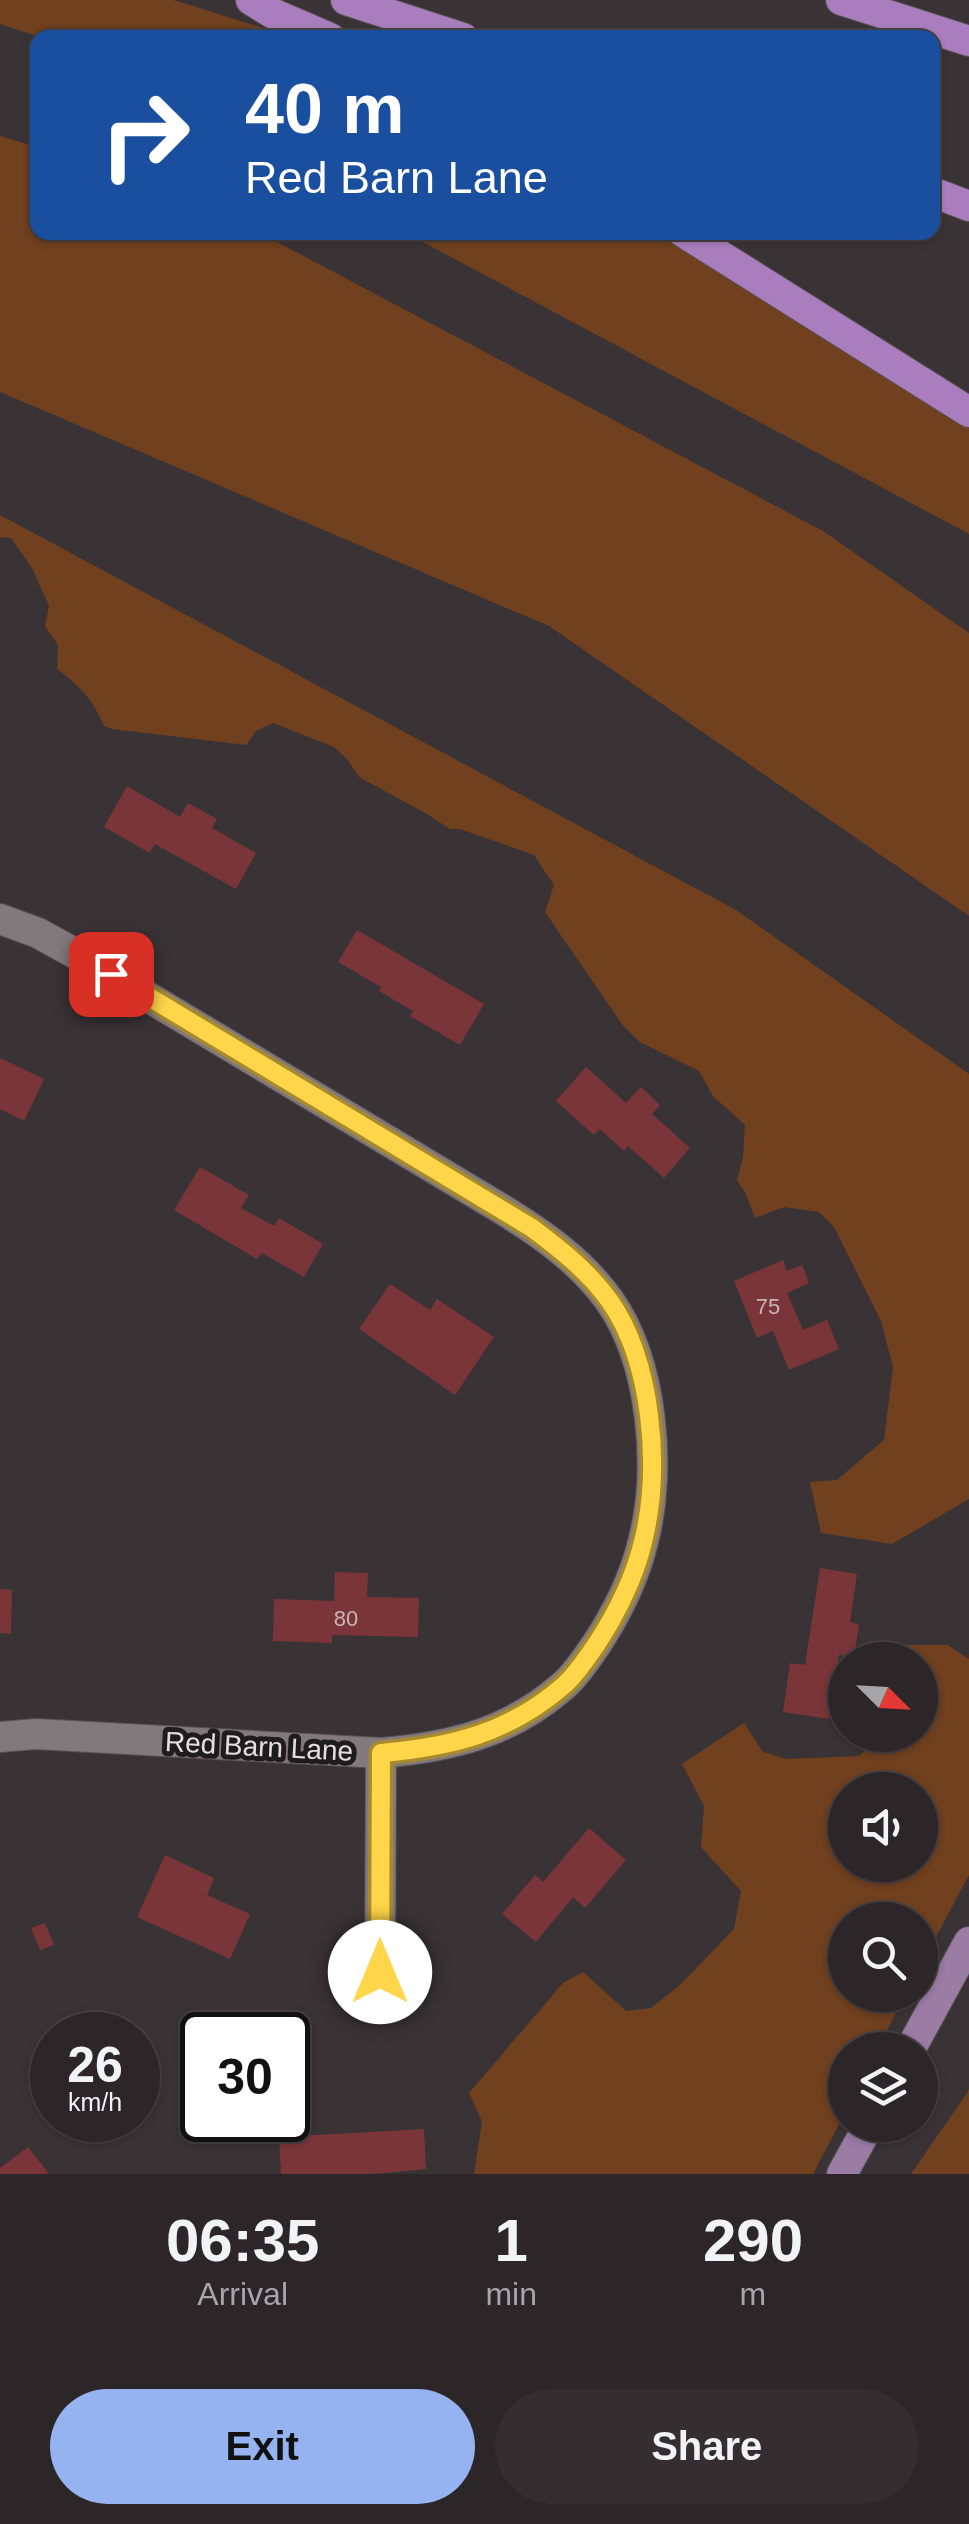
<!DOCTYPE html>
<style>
:root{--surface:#2c2628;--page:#342e30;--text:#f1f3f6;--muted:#a6a5a8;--line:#484345;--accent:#95b2f1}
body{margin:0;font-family:Helvetica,sans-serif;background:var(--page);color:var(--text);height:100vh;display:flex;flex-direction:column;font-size:38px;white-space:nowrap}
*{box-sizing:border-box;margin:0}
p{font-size:32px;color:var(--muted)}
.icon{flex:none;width:55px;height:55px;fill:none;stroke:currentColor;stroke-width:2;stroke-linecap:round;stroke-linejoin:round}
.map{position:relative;height:2174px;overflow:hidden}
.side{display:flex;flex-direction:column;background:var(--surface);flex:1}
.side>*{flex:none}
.banner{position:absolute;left:30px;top:30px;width:910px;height:210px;border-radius:20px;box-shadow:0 2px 8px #0004,0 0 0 2px var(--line);background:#1a4fa0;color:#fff;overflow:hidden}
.needle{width:65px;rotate:114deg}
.controls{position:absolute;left:828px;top:1642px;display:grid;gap:20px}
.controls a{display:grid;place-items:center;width:110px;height:110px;border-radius:50%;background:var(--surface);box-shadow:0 2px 8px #0004,0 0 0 2px var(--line);font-size:50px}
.speed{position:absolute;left:30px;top:2012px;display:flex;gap:20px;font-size:50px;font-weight:700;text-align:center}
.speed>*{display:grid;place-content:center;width:130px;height:130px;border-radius:50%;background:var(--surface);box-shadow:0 2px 8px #0004,0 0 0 2px var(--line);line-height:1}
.speed small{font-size:25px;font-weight:400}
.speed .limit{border:5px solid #111;border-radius:15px;background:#fff;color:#111}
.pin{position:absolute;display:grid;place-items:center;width:85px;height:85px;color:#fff;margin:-42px;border-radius:20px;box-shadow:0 5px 15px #0006}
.me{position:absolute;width:110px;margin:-55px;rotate:0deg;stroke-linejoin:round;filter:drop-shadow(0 0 8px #0008)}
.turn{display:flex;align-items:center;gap:35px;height:210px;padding:0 50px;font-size:45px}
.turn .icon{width:130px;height:130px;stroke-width:2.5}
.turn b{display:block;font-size:70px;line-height:85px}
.eta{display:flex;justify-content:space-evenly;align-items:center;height:170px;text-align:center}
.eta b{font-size:60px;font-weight:600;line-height:70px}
.cta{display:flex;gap:20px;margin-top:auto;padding:20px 50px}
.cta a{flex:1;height:115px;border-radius:60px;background:var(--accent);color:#111;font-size:40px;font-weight:600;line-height:115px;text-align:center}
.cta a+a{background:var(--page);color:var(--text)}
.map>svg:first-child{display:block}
.green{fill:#70401f;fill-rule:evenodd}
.building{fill:#7a3538}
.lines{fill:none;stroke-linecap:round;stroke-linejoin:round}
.minor-casing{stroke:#575255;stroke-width:32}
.primary-casing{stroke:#575255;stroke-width:32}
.motorway-casing{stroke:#575255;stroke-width:32}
.minor{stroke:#82797d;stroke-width:30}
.primary{stroke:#9a7ca4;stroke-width:30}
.motorway{stroke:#aa7ebe;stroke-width:30}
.route-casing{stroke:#a68a30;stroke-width:25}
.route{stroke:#ffd54a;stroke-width:18}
.labels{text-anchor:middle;stroke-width:10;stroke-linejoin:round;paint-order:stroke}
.number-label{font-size:22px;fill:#c9b4b7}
.street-label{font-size:28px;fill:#e3dee1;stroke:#1f1c1d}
</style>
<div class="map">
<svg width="969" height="2174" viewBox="0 0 969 2174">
<rect width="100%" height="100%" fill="#3a3336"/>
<path class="green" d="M0,0H174L291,37L43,38L0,24Z
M0,136L37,147L38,232L260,233L823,531L969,633V916L549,626L0,392Z
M406,233H667L969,420V534Z
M0,515L736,910L969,1074V1499L892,1544L821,1533L810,1482L837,1480L884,1440L893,1367L881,1321L834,1227L819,1212L784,1207L755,1218L746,1194L737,1180L743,1157L745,1125L713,1096L699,1071L640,1042L624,1027L545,912L554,885L534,855L460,829H450L427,814L359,777L348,760L334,747L273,723L256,731L246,745L112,729L104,726C95,702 77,683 57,669L58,645L45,626L49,606L32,568L11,538L0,537Z
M901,1645H948L969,1659V1875L920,1967V1920H845V1995H905L877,2050H845V2113L813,2174H474L482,2121L469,2093L563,1983L583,1972L626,2011L651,2008L679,1986L734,1929L741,1891L701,1847L704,1806L682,1764L744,1723L763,1752L787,1759L859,1756L882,1735H920V1660H898ZM920,1790V1865H845V1790Z
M969,2089V2174H911L967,2093Z"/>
<path class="building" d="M127,786L180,817L188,803L217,819L212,828L256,853L236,889L155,844L150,853L104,827Z
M357,930L484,1004L460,1045L410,1016L413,1011L379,991L381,987L338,962Z
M0,1058L44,1079L24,1121L0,1109Z
M586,1067L626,1103L641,1087L660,1105L652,1114L690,1148L664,1178L628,1146L624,1151L600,1129L594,1135L556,1101Z
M200,1167L249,1195L241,1208L274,1226L279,1218L323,1244L304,1277L262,1253L257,1259L174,1210Z
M783,1260L787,1271L802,1265L809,1283L787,1293L803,1330L827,1320L839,1349L789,1370L773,1331L757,1338L734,1281Z
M390,1284L430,1310L437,1299L494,1337L455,1395L359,1329Z
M820,1568L857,1574L850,1622L859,1624L854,1657L839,1655L829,1719L783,1712L790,1663L805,1665Z
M335,1572L368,1573L367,1597L419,1598L418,1637L332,1635V1643L273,1641L274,1599L334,1601Z
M0,1589L12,1590L11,1634L0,1633Z
M589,1828L626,1860L585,1908L573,1897L536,1942L502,1914L535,1875L543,1882Z
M165,1855L214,1878L207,1895L250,1914L230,1959L137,1917Z
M45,1923L54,1945L40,1950L31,1928Z
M424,2129L426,2169L373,2174H281L279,2137Z
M28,2147L49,2174H0V2168Z"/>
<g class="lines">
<g class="minor-casing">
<path id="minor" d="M0,919L38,933L78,955L500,1208C541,1233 581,1261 609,1300C653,1362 662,1470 643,1542C634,1579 617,1613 596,1645C586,1659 576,1675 563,1686C509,1733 451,1747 381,1753L36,1734L0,1737
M380,1972L381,1753"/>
</g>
<g class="primary-casing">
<path id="primary" d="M910,2050L969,1942
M842,2174L869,2125"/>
</g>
<g class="motorway-casing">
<path id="motorway" d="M251,0L272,13L330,38
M346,0L463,38
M841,0L969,41
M932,192L969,206
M683,232L969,412"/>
</g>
<use href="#minor" class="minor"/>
<use href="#primary" class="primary"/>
<use href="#motorway" class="motorway"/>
</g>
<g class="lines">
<g class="route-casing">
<path id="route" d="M111,974L532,1228C560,1249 588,1271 609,1300C653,1362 661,1470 643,1542C634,1579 617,1613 596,1645C586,1659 576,1675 563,1686C509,1733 451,1747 381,1753L380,1972"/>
</g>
<use href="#route" class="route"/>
</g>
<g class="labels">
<g class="number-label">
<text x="768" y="1314">75</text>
<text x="346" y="1626">80</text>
</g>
<g class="street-label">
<text transform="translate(259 1746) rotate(3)" y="10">Red Barn Lane</text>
</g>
</g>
</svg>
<div class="controls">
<a><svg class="needle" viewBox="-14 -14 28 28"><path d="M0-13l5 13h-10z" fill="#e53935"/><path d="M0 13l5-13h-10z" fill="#a6a5a8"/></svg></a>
<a><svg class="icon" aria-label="sound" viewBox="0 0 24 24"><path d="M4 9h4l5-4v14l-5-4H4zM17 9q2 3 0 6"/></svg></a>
<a><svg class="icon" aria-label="search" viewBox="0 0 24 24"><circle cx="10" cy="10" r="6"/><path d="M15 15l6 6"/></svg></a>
<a><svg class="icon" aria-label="layers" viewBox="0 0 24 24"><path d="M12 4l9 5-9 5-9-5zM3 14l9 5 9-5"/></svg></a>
</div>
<div class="speed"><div>26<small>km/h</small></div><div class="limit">30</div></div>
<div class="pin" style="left:111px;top:974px;background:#d93025"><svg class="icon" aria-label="arrive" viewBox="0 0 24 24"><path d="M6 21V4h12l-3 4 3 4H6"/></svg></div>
<svg class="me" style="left:380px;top:1972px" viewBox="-20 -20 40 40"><circle r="19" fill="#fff"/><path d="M0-13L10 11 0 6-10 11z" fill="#ffd54a"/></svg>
<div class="banner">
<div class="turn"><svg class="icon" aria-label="right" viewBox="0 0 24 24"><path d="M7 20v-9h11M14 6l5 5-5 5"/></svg><div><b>40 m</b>Red Barn Lane</div></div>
</div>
</div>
<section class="side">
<div class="eta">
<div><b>06:35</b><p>Arrival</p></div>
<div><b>1</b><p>min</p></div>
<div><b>290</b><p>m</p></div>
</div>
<div class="cta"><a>Exit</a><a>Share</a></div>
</section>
